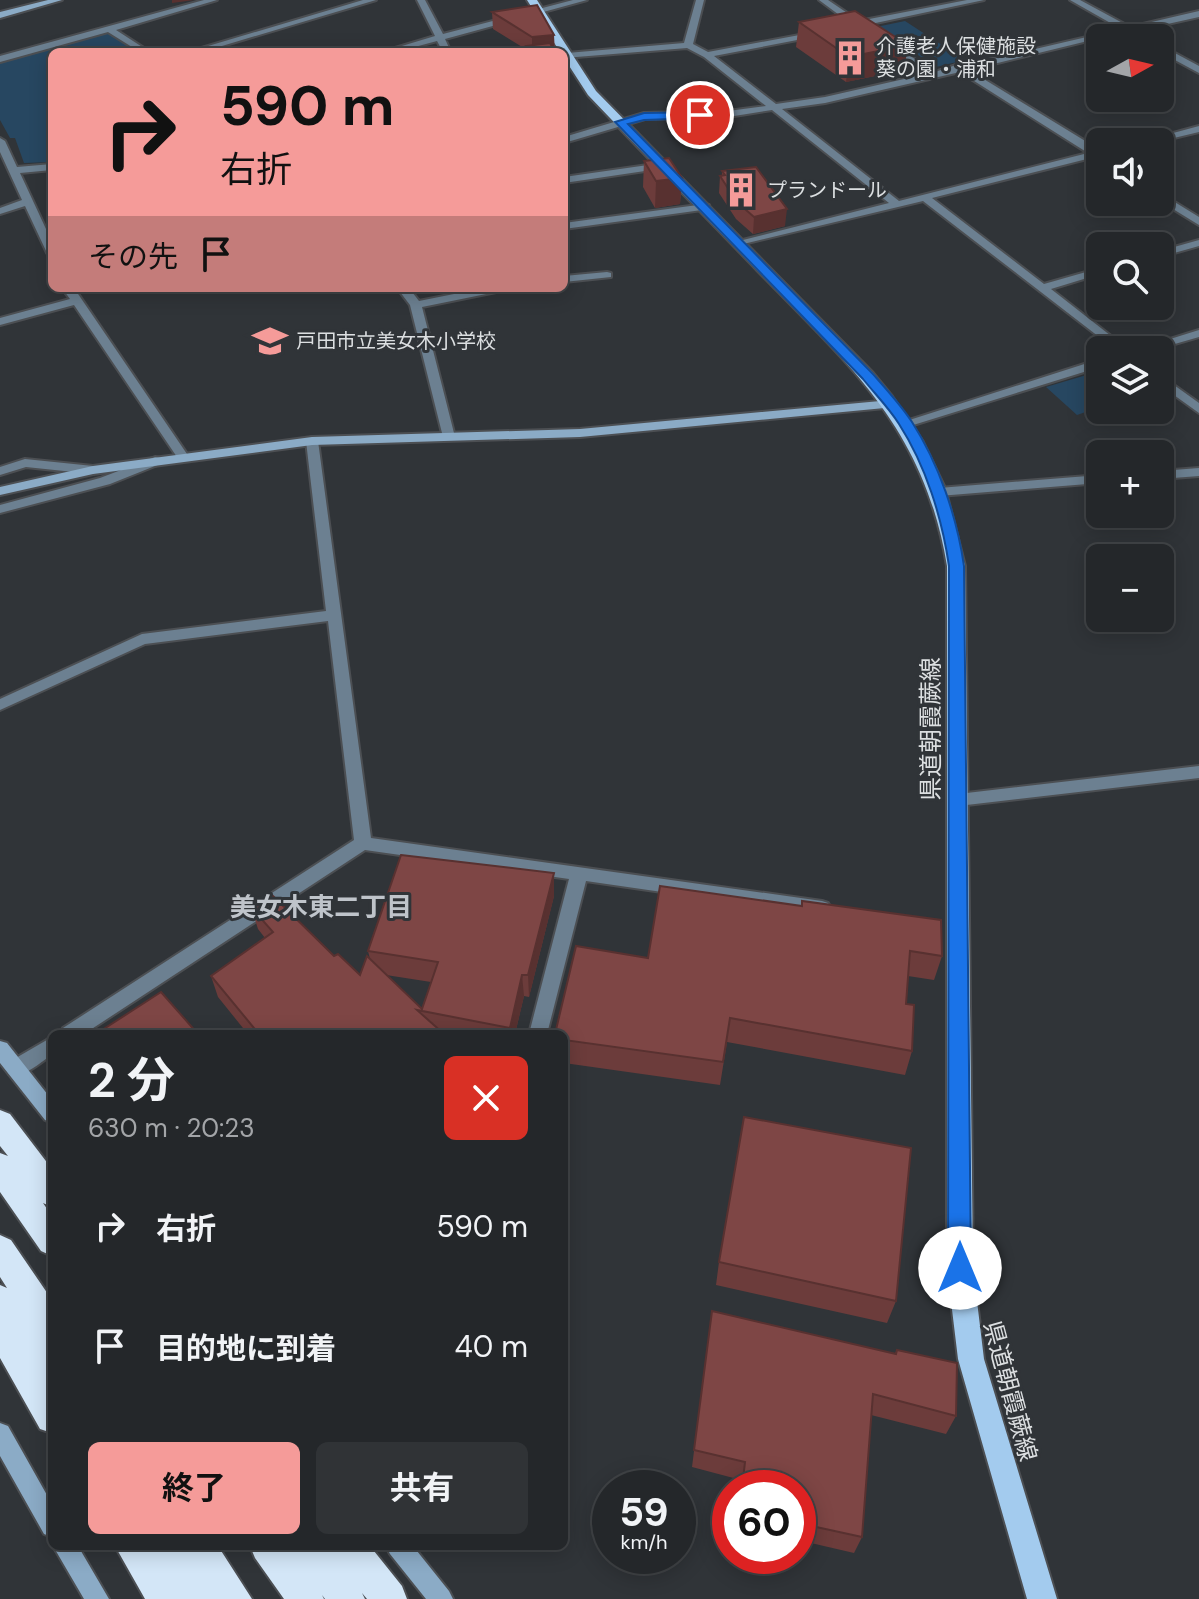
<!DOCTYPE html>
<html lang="ja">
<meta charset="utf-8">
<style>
:root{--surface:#24272a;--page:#303336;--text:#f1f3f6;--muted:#a3a5a8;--line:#414447;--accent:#f59b99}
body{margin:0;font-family:"DM Sans","Noto Sans JP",sans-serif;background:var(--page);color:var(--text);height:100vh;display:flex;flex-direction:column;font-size:30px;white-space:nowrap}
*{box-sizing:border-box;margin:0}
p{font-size:26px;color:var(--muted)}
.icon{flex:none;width:44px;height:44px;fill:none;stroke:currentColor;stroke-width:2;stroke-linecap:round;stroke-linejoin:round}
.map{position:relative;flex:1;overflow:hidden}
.sheet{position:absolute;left:48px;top:1030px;width:520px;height:520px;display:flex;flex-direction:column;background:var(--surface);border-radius:12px;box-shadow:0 4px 20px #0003,0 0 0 2px var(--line)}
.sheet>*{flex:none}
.guide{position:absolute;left:48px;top:48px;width:520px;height:244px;border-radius:12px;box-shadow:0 4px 20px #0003,0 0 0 2px var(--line);background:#f59b99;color:#111;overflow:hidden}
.needle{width:52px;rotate:82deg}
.tools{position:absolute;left:1086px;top:24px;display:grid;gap:16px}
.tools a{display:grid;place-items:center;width:88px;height:88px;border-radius:12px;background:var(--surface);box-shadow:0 4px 20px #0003,0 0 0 2px var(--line);font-size:40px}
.speed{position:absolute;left:592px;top:1470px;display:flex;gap:16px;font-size:40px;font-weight:700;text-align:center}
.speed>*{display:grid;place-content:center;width:104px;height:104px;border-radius:50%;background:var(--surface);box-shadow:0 4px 20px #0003,0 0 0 2px var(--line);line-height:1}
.speed small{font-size:20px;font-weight:400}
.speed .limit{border:12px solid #d22;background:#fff;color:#111}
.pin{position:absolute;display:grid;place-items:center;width:68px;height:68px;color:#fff;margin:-34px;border:4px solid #fff;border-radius:50%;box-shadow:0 2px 8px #0007}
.me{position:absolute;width:88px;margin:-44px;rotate:0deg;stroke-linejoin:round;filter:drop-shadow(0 0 6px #0008)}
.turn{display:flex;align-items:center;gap:28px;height:168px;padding:0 40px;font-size:36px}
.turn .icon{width:104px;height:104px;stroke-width:2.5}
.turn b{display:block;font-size:56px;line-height:68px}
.then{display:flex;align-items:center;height:76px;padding:0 40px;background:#0003;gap:16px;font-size:30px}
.round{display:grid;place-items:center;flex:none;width:84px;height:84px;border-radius:12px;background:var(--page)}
.headline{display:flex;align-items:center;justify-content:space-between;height:136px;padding:0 40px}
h1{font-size:48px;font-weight:700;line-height:60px}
.primary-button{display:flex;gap:16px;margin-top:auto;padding:16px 40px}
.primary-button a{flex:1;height:92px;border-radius:12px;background:var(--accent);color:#111;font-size:32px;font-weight:700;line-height:92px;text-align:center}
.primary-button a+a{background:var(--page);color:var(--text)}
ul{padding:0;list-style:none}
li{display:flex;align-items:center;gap:24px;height:120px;padding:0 40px}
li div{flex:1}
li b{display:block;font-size:30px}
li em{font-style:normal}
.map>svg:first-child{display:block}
.green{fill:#274761}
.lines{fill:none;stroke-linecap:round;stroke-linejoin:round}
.street-casing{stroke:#4c4f53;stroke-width:4}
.secondary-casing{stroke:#4c4f53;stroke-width:4}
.primary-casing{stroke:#4c4f53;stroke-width:4}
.highway-casing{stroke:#4c4f53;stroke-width:4}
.street{fill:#6c8091;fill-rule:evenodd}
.secondary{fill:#8babc6;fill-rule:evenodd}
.primary{fill:#a3cbee;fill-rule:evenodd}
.highway{fill:#d3e6f7;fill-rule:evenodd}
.wall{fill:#6c3c3b;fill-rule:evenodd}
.shaded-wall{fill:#583130}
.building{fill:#7e4645;stroke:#583130;stroke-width:2}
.route{fill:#1a73e8;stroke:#114b97;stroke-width:2}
.labels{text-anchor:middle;stroke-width:6;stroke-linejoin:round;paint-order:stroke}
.far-poi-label{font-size:20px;fill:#dcdfe1;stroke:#303438;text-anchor:start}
.street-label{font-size:24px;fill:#dcdfe1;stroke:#303438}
.neighbourhood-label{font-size:26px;font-weight:bold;fill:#bfc4ca;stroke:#303438}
</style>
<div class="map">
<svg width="1199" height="1599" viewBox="0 0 1199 1599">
<rect width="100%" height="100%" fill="#303438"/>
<path class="green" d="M905,21L965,60L936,67L876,27Z
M104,33H109L139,52H52V162L24,163L15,138H10L0,120V62Z
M1100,371V407L1077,415L1046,387Z"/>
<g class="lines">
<g class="street-casing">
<path id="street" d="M204,0H217L116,30L150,52H140L108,32L0,62V56Z
M363,0H376L202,52H188Z
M417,0H425L443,34L573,0H587L445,39L451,52H443L437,41L396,52H382L435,36Z
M696,0H704L693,44L708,52L821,31V35L818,36L714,56L776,104L825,97L926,74L887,48V44L890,43L935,72L959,64L963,66L1121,29L1070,0H1080L1130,27L1199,11V17L1136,31L1135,34L1100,38L969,70L1100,150V159L1095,157L932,198L1044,284L1100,268V274L1051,289L1129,350H1116L923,201L735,246V242L889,203L772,110L728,117L645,119L564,143V137L644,113L728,111L766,106L704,57L687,48L564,58V54L567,53L684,43ZM960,72L1088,153L899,201L782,109L825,103Z
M819,0H828L859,21L967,0H984L852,28L848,25L850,23Z
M1160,45L1199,66V73L1160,52Z
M1199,126V132L1157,142H1140Z
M0,138L5,141L17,167L52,164V170L20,173L52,242V256L47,253L25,206L0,214V208L22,200L0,152Z
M662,163L667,166L665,168L564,183V177Z
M1160,193L1199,217V225L1160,201Z
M705,204L709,205V209L564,229V223Z
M1199,240V246L1160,257V251Z
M607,272L611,273V277L564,282V276Z
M62,288H74L189,457L187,460H179L74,305L0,325V318L70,299Z
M397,288H409L419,301L484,288H507L501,291L422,307L455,437L453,440H445L443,437L410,305Z
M1199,330V337L1154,350H1135Z
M1100,359V367L910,426L906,427L900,423Z
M1160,375L1199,403V413L1160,385Z
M312,437L318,441L371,838L822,901L828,903L831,908L828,913L822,915L586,881L547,1034H529L569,879L365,850L84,1034H60L63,1028L354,840L328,621L145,644L0,710V699L142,634L326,611L306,441Z
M155,457L160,458V464L110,484L0,513V505L100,478Z
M25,459L93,466L99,470L93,474L26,467L0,475V467Z
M1199,468V476L1160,479V471Z
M1100,475V483L939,496L932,492L939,488Z
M1199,766V778L958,806L950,800L958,794Z
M52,1037V1055C40,1062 24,1079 9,1074L7,1068L9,1062Z"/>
</g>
<g class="secondary-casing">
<path id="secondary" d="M48,0H62L0,18V12Z
M891,400L895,401V407L580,437L312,445L93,474L0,495V487L93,466L312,437L580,429Z
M0,1041L7,1043L52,1100V1123L45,1120L0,1063Z
M0,1423L8,1426L52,1504V1537L44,1534L0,1456Z
M53,1546H78L109,1599H84Z
M386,1546H413L449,1591L453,1599H426L390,1554Z"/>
</g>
<g class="primary-casing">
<path id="primary" d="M527,0H537L596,91L873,373L891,395L923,442L945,488L965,566L973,1268L984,1359L1057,1599H1027L958,1359L947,1268V566C924,427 850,366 757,270C701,212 644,154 588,95L564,58V52H560Z"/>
</g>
<g class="highway-casing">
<path id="highway" d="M0,1110L10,1114L52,1169V1207L43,1203L52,1216V1256L41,1251L0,1192V1153L8,1156L0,1146Z
M0,1235L11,1240L52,1300V1344L46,1341L52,1350V1433L40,1429L0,1358V1285L7,1288L0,1277Z
M115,1546H218L252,1599H145Z
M250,1546H288L291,1549L290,1546H329L333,1551L331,1546H370L402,1586L407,1599H367L362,1593L365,1599H325L322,1595L324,1599H284L255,1558Z"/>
</g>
<use href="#street" class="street"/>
<use href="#secondary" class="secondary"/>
<use href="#primary" class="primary"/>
<use href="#highway" class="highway"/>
</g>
<path class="wall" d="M492,12L554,35L555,52H527V50L493,29Z
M799,22L908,45L904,70L846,82L796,47Z
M644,161L682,178L680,204L655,208L643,187Z
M722,171L785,226L753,234L736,219L719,193L720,176H722Z
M554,873V896L529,997L524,996L515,1034H245L247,1033L218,997L211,976L265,938L258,929L251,907L334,956L360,975L370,959L368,951ZM386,975L431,982L422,1009Z
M660,886L942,956L934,980L908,976L906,1004L912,1051L905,1075L727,1042L720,1085L564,1063V1034L648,958Z
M719,1262L896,1301L887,1323L716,1285Z
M709,1332L895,1353L897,1350L956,1416L946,1434L871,1415L862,1537L854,1553L798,1540V1488H740L741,1480L692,1467Z"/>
<path class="shaded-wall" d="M172,0H194L172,3Z
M554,35V52H532V37Z
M908,45L904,70L846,82L849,57Z
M682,178L680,204L655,208L656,181Z
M787,209L785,226L753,234L754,217Z
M554,873V896L529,997L528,975Z
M522,975L524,996L515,1034H511L510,1028Z"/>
<path class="building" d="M537,5L554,35L532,37L492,12Z
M855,11L908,45L849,57L799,22Z
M550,43L555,52H530L526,46Z
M669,158L682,178L656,181L644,161Z
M756,167L787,209L754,217L737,202L720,176L725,175L722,171Z
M401,855L554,873L528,975H522L510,1028L417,1010L444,1034H245L254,1028L211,976L273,932L251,907L271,894L334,956L338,954L360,975L367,956L422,1009L438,962L368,951Z
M660,886L802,906V901L941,920L942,956L910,951L906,1004L914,1005L912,1051L730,1018L723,1062L564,1040V1034H555L576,946L648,958Z
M161,992L198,1034H96Z
M744,1117L911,1148L896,1301L719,1262Z
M712,1311L896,1354L897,1350L957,1363L956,1416L873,1394L862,1537L798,1523V1488H742L745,1462L694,1450Z"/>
<path class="route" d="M704,112V117L700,118L644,120L628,124L873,374C886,389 901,405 912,422C939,464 957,517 964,566L971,1268L968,1276L960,1279L951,1276L948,1268L949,566C942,518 926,466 899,424C889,408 875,394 863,379L615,122L644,113Z"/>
<defs>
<g id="building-bare" transform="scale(2.76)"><path d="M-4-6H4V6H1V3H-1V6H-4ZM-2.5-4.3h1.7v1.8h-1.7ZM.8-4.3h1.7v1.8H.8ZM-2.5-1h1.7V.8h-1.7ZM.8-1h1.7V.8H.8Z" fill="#f59b99" stroke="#303438" stroke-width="2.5" paint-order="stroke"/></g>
<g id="school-bare" transform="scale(2.76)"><path d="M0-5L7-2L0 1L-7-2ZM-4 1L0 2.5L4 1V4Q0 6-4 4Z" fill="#f59b99" stroke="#303438" stroke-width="2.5" paint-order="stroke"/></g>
</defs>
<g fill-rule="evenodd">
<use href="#building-bare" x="850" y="58"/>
<use href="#building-bare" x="741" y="190"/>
<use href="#school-bare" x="270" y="341"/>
</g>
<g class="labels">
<g class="far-poi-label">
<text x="876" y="53">介護老人保健施設<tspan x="876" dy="23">葵の園・浦和</tspan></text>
<text x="767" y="197">プランドール</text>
<text x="296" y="348">戸田市立美女木小学校</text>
</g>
<g class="street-label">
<text transform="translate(931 729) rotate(-90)" y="8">県道朝霞蕨線</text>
<text transform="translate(1010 1391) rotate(75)" y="8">県道朝霞蕨線</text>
</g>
<g class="neighbourhood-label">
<text x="321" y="916">美女木東二丁目</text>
</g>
</g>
</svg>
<div class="tools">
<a><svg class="needle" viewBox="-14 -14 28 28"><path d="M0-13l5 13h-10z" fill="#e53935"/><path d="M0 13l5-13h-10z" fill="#a3a5a8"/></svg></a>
<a><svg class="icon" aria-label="sound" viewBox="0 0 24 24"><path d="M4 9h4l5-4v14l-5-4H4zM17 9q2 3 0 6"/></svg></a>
<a><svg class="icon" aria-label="search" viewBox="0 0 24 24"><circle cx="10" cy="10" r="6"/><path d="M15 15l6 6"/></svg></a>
<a><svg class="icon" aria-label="layers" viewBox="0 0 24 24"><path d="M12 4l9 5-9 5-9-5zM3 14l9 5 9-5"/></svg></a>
<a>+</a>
<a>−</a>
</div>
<div class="speed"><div>59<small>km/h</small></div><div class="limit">60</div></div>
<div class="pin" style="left:700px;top:115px;background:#d93025"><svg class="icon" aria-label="arrive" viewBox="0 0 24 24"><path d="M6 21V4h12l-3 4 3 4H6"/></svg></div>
<svg class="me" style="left:960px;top:1268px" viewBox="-20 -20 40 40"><circle r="19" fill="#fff"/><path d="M0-13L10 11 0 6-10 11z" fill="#1a73e8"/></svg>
<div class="guide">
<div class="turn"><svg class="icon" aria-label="right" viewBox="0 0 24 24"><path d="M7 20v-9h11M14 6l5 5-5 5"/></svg><div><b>590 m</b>右折</div></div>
<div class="then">その先<svg class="icon" aria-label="arrive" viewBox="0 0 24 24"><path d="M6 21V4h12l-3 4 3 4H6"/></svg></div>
</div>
<section class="sheet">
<div class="headline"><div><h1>2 分</h1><p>630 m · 20:23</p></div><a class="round" style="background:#d93025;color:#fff"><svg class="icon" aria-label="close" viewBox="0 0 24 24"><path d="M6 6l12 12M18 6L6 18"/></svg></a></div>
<ul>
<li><svg class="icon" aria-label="right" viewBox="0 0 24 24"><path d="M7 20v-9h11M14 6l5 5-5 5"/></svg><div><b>右折</b></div><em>590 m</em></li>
<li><svg class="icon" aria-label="arrive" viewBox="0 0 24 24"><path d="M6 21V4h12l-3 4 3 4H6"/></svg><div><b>目的地に到着</b></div><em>40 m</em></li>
</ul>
<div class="primary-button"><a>終了</a><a>共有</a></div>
</section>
</div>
